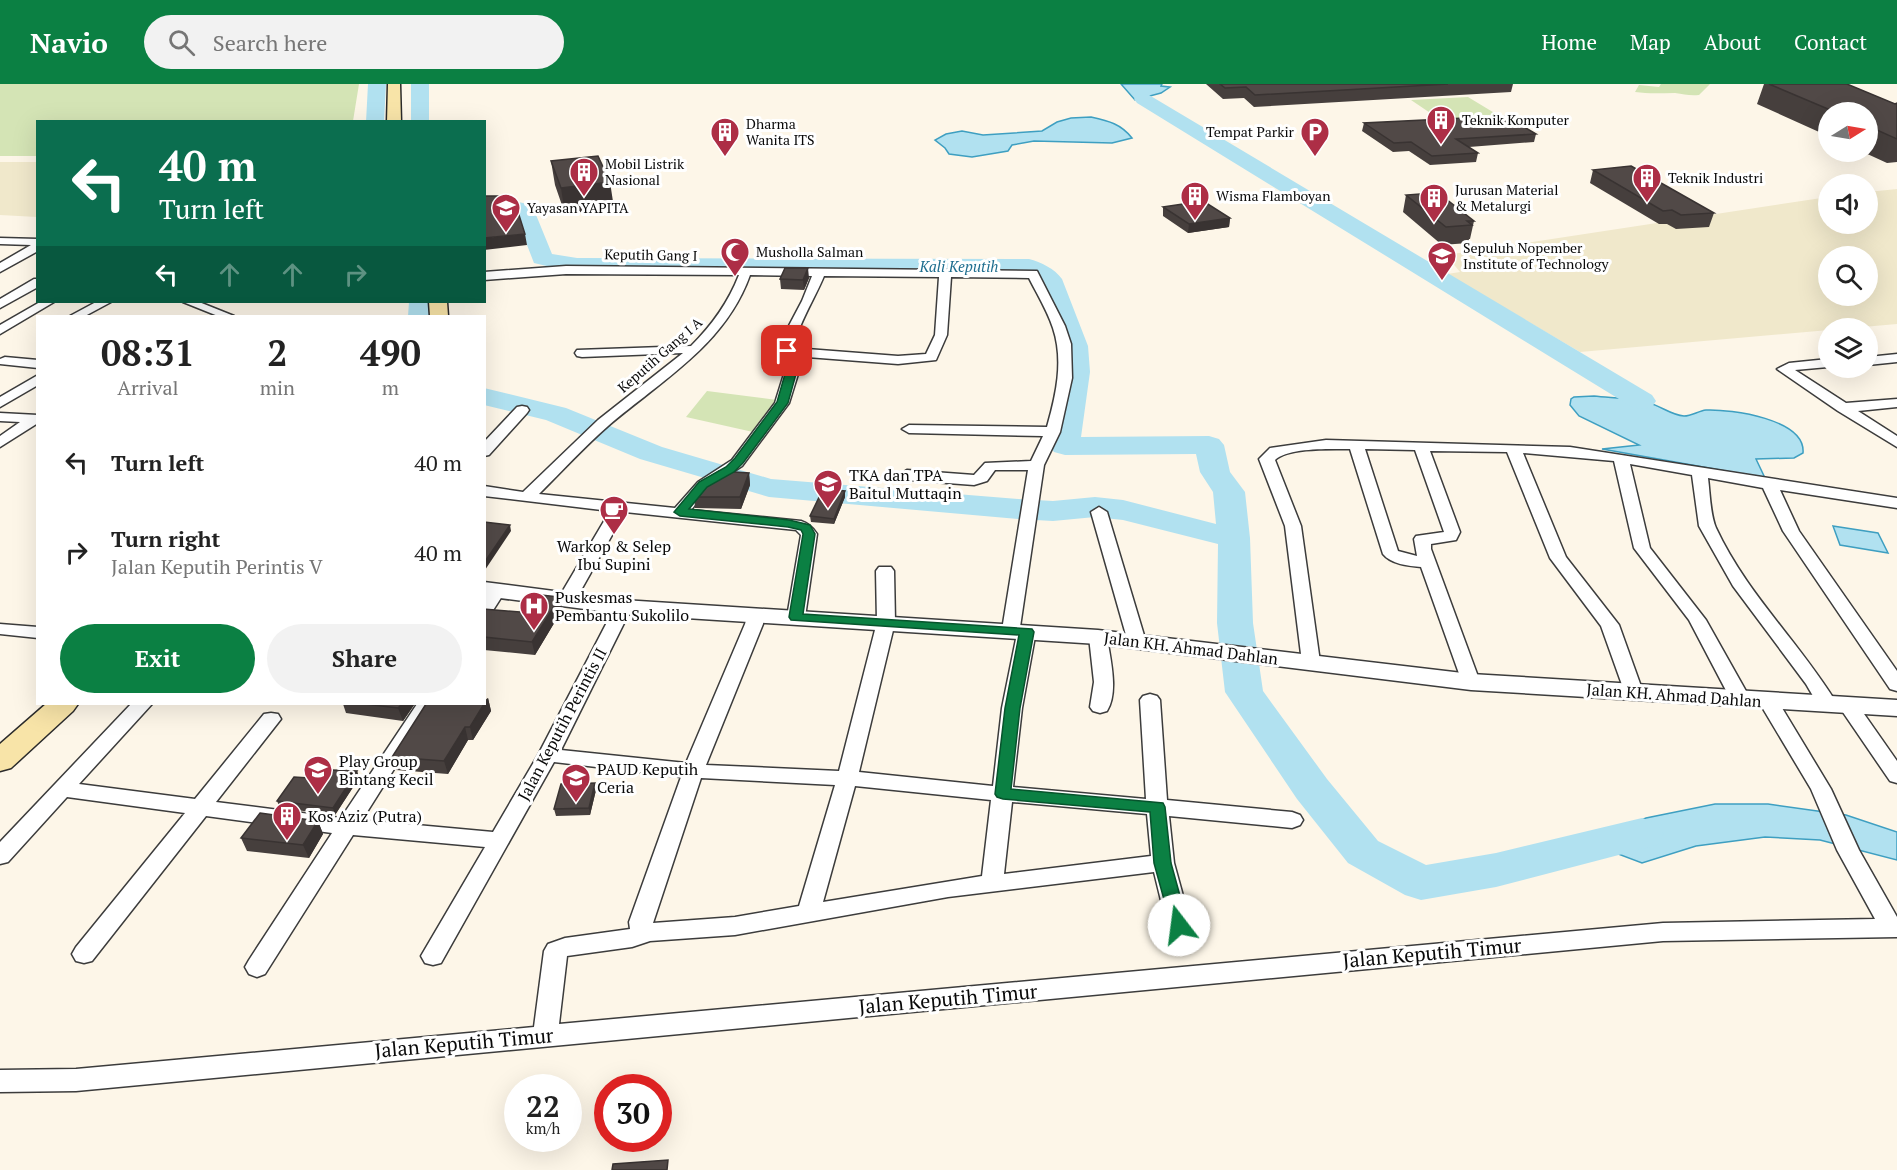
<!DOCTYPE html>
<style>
:root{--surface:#fff;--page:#f2f2f2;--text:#222;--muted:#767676;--accent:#0b8043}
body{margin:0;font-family:"PT Serif",serif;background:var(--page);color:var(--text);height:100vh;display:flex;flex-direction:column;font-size:22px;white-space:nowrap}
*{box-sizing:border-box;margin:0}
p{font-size:20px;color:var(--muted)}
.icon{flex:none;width:33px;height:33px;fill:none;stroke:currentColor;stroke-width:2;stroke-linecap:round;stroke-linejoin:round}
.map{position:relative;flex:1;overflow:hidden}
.sheet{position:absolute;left:36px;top:231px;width:450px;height:390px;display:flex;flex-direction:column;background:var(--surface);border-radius:0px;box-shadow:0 6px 24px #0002}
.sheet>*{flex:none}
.top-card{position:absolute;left:36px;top:36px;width:450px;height:183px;border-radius:0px;box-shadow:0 6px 24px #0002;background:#0b6e4f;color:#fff;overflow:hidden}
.needle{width:39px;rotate:79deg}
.buttons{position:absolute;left:1818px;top:18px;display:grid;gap:12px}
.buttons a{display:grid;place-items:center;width:60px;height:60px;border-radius:50%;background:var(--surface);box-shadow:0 6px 24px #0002;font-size:30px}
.speed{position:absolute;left:504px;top:990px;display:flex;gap:12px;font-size:30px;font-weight:700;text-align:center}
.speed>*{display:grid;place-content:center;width:78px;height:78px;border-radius:50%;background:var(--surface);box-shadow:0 6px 24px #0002;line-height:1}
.speed small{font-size:15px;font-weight:400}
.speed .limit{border:9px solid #d22;background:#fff;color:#111}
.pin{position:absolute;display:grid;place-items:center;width:51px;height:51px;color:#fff;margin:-26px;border-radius:12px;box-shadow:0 3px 9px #0006}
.me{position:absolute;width:66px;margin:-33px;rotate:345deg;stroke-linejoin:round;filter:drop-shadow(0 0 4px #0008)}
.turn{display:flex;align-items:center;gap:21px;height:126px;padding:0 24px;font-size:27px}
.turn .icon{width:78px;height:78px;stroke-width:2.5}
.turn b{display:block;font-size:42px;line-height:51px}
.lanes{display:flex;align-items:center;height:57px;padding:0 24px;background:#0003;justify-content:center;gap:30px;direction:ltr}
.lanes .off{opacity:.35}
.eta{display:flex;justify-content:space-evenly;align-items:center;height:102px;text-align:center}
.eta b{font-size:36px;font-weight:800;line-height:42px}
.action{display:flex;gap:12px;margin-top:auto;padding:12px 24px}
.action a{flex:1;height:69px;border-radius:36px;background:var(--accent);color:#fff;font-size:24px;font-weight:800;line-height:69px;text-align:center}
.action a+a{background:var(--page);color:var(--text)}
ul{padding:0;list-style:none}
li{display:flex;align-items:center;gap:18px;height:90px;padding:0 24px}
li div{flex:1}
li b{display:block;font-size:22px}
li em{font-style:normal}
header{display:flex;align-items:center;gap:36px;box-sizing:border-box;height:84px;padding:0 30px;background:var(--accent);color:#fff}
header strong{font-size:28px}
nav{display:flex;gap:33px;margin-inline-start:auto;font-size:21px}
.search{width:420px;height:54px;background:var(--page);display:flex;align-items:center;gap:15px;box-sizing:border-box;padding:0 21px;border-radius:33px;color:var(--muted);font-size:22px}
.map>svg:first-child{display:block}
.farmland{fill:#f0e8cb;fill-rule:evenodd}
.green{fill:#d4e4b5}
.water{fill:#b1e1f0;stroke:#3e9fc1;stroke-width:1.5}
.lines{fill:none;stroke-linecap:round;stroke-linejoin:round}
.river{fill:#b1e1f0;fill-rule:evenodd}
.minor-casing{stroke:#3c3c3c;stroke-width:3}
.tertiary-casing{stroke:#3c3c3c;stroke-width:3}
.secondary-casing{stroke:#2b2b2b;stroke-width:3}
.minor{fill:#fff;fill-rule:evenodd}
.tertiary{fill:#fff;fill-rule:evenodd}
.secondary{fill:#f8e4a8;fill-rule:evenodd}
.wall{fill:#463f3d}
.shaded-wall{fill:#393332}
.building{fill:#514947;stroke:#393332;stroke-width:1.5}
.route{fill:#0b8043;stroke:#07532c;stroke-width:1.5}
.labels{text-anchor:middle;stroke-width:6;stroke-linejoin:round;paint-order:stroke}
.far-poi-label{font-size:14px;fill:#090909;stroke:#fff;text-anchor:start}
.far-street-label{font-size:14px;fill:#090909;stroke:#fff}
.far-water-label{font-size:15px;font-style:italic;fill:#1f6e8f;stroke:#fff}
.poi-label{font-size:16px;fill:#090909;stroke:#fff;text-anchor:start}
.street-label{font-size:16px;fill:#090909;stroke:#fff}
.near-street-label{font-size:20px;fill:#090909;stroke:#fff}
</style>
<header>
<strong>Navio</strong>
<div class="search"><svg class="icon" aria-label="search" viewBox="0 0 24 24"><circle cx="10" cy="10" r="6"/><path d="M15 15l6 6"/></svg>Search here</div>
<nav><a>Home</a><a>Map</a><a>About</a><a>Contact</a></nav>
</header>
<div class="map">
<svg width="1897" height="1086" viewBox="0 0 1897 1086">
<rect width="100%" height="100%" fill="#fdf6e8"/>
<path class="farmland" d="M0,78H37V133L0,131Z
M1897,105V240L1580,268L1447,190L1460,188L1446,171L1828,113V140H1868V108ZM1828,172H1868V212H1828Z"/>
<path class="green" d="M0,0H359L353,37L38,38L37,72H0Z
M1661,0H1710L1699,11C1689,12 1684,10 1675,9C1661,9 1649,10 1635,8L1639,1L1659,3Z
M1468,13L1511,39L1451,43L1411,16Z
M707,307L777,316L753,348L686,333Z"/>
<path class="water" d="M1121,0H1162L1161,2L1170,3L1161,9L1135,16Z
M1091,33C1109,37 1121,40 1132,54L1112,59L1034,57L1012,61L1008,67L972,73L949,70L945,64L935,56L946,50L962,47L983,51L1042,47L1057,38L1071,34Z
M1594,312C1611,314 1634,314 1649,319C1661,322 1671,331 1684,332C1692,332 1698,327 1706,326C1731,325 1806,335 1803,369L1794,374L1756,375L1765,394L1602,365L1639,361L1579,332L1570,321L1571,315L1574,313Z
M1833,442L1878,449L1888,469L1840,461Z
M1715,720H1768L1846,731L1897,748V776L1820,756L1765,753L1696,762L1642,779L1589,759L1646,734Z"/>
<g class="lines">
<path class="river" d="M368,0H386L384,38H366Z
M411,0H429V38H411Z
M1143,10L1149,11L1652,311L1656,317L1652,323L1642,325L1632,323L1137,19L1134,15L1137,11Z
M484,114L505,115L532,121L552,170L577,174L1029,175C1041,178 1055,185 1062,195L1088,262L1090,288L1081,353L1209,352L1219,355L1224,361L1230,388L1245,408L1250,454L1253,539L1263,607L1327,695L1378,757L1426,781L1496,769L1642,734L1657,739L1664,750L1657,761L1496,803L1421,816L1405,811L1348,779L1297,715L1225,608L1217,539L1218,460L1123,436L1095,433L1053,437L1018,435L769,413L640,375L546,336L484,321V304L566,324L662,363L771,395L1018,415L1053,417L1095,413L1123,416L1216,440L1213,408L1200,388L1196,370L1065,371L1054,368L1050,362L1062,288V262L1039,199L1024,189C925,188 827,186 728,187C663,187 597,196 534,179L515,130L484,126Z
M409,218H433V232H408Z"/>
<g class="minor-casing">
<path id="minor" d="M0,154L38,155V167L0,188V179L31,161L0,160Z
M566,182L1037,187L1065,242L1071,260L1072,294L1060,348L1044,381L1020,543H1033L1036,547L1022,624L1013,703L1146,715L1140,616L1143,612L1150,610L1157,612L1160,616L1167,716L1292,728L1300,731L1303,736L1300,741L1292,744L1169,732L1174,779L1191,841L1187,847L1179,850L1171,847L1167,841L1154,788L948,813L735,851L650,857L632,863L567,872L559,940L1663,839L1875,835L1837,766L1811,705L1759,618L1762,614L1769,612L1776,614L1831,705L1859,766L1897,833V853L1663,857L76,1007L0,1008V986L76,985L534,943L544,867L548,860L565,854L630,845L629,838L681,693L554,678L441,879L433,881L425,879L421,872L485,763L353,751L265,890L257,893L249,890L245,883L249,876L332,749L206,732L92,877L84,879L76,877L72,870L76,863L185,729L67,713L8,778L0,780V758L131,620H152L79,700L195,715L264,630L271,629L278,630L281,635L216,718L341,734L417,620H435L362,736L493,748L538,671L617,519H629L632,523L561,666L686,679L745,540L749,526H761L764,530L763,540L706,681L839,687L877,538L876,487L879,483H891L894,487L895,538L859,688L993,702L1002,624L1017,550H1005L1002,546L1028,386H995L987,397L974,401L907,396L899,391L907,386L974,391L985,379L1031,377L1043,352L909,349L902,345L909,341L1047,343C1056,311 1064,277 1053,244C1047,226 1037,210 1029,194L951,193L947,251L936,276L898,280L794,272L798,290L789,319L742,382L708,404L691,426L801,437C808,439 813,444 817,450L805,533L802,537H790L787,533L801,451L796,446L625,428L576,515L573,519H561L558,515L610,427L484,412V402L523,408L598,336L683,269L582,273L577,272L575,269L577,266L691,262C712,241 728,219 739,191L566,190L484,196V188ZM750,191L812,192L802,217L783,253L780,267L784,290L775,319L732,376L698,398L675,424L539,410C562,387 584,363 608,342C662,296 725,261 750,191ZM824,192L939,193L935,251L926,270L898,272L794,264C797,242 815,214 824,192ZM701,694L835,701L799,822L735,833L653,839ZM855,702L991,716L982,792L823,818ZM1012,718L1147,730L1151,772L1004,790Z
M34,195H38V203L0,224V215Z
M40,218H54L0,250V241Z
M96,218H111L85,232H70Z
M183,218H199L234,232H218Z
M1897,270V278L1868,281V273Z
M5,273L38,276V284L0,280V275Z
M1828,275V283L1795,286L1846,319L1897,315V323L1858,327L1897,352V363L1838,327L1777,285L1789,279Z
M38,291V301L0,323V313Z
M522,322L527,323L529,326L527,329L489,371L484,372V358L517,323Z
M0,329L38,331V339L0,363V352L20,338L0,337Z
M1326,356L1570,363L1897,414V424L1780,406L1799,447L1897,587V607L1890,605L1783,447L1763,404L1708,394C1710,409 1710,430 1716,444C1746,509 1800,559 1837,620L1834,624L1827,626L1820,624L1806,600L1733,502L1699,442L1692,391L1630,380L1650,464L1706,536L1751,616L1748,620L1741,622L1734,620L1731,616L1689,536L1634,464L1614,377L1523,369L1566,473L1619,541L1643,608L1640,612H1626L1601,542L1550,474L1507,368L1430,367L1460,448L1456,456L1431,460V465L1480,598L1478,602H1464L1462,598L1421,483C1408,482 1391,480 1383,470L1350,365C1332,365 1288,363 1275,376L1301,442L1320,578L1318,582H1304L1302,578L1285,442L1259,375L1270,364ZM1365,365L1415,366L1444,448L1416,452L1414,455L1417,472L1398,467Z
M1099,423L1107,428L1146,558L1143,562H1131L1128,558L1091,428Z
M497,501L503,502L506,506L490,531L484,532V512L491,502Z
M0,540L38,543V554L0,550Z
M1098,547L1104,549L1107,553C1110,574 1119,608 1107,627L1100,629L1093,627L1090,623L1094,598L1089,553L1092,549Z
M1848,615L1855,617L1897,677V699L1890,697L1838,621L1841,617Z"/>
</g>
<g class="tertiary-casing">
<path id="tertiary" d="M484,498L623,516L1098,546L1471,590L1897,616V632L1471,606L1098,560L623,530L484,512Z"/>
</g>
<g class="secondary-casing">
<path id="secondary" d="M388,0H400L401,38H387Z
M429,218H447L448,232H430Z
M46,620H78L73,627L11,684L0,687V660Z"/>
</g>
<use href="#minor" class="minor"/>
<use href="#tertiary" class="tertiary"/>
<use href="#secondary" class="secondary"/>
</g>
<path class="wall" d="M1206,0H1513L1511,8L1254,23L1244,14L1223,15Z
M1764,0H1847L1895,20L1897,19V78L1887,79L1863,68H1868V28H1828V52L1757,20Z
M1364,39L1536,50L1534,58L1469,63L1478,69L1476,78L1430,81L1409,67L1393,68L1362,47Z
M551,77L614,124L565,130L555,101Z
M1593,86L1714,129L1709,143L1676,145L1667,140H1659L1590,99Z
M1406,111L1441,115L1474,137L1470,155H1469L1468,159L1442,161L1403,128Z
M1163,123L1230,134L1229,143L1188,149L1163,132Z
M809,194L804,206L781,205L780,195Z
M749,389L750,401L741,425L695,424L694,413Z
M845,407V413L834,440L811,438L810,432Z
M560,513L562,526L535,571L484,566V525L520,528Z
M488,614L491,627L473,656H468L448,690L396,686L392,673Z
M343,620H413L414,621L403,637L346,629Z
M357,687L359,694L335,731L280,724L277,717L326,695Z
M596,706L590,731L556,732L554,725Z
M318,737L323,750L309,774L247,767L241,754Z"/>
<path class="shaded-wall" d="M610,98L614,124L565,130L561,104Z
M1230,134L1229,143L1188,149L1189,140Z
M525,150L527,161L484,166V154Z
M808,184L809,194L804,206L803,196Z
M749,389L750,401L741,425L740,413Z
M845,407V413L834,440V435Z
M510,441L511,447L485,486L484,479Z
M560,513L562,526L535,571L532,558Z
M488,614L491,627L473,656L470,643Z
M402,620H413L414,621L403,637L398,624Z
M465,643L468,656L448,690L444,677Z
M357,687L359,694L335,731L333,724Z
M595,699L596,706L590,731L589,724Z
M318,737L323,750L309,774L303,761Z"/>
<path class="building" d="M1220,0H1448L1255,11L1246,3L1225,4Z
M1769,0H1847L1895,20L1897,19V55L1868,42V28H1835Z
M1506,32L1536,50L1456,55L1478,69L1432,72L1411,58L1394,59L1364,39Z
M598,72L610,98L561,104L551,77Z
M1631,82L1714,129L1681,131L1672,126L1663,127L1593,86Z
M1433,109L1441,115H1446L1474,137H1467L1472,141L1446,143L1406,111Z
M484,112H503L514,115L525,150L484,154Z
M1203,117L1230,134L1189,140L1163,123Z
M785,184H808L803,196L780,195Z
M719,387L749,389L740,413H694L708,394Z
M823,405L845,407L834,435L810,432Z
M484,438L510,441L484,479Z
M532,510L560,513L532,558L484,553V525L520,528Z
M365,620H402L398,624Z
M426,620H484L470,643H465L444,677L392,673Z
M332,686L357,687L333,724L277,717L294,693L326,695Z
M595,699L589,724L554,725L561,700Z
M260,729L318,737L303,761L241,754Z
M668,1076L667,1086H612L613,1080Z"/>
<path class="route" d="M787,264L792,267L796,290L788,319L743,379L734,388L707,403L689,425L789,436L810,441L815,450L803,530L1032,545L1034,548L1020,624L1011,705L1163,719L1165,723L1171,779L1188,841L1186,846L1179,848L1173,846L1171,841L1154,779L1150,728L1003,715L997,713L995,710L1005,624L1019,551L791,536L789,533L803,450L801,446L788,443L680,432L674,428L699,398L726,383L735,374L777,318L785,290L782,267Z"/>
<defs>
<g id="building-pin" transform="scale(1.5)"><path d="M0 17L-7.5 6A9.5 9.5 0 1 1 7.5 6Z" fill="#ad2e46" stroke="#fff"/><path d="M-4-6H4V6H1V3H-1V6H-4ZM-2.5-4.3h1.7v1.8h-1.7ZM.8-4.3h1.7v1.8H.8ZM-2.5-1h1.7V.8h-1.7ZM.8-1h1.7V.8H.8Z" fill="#fff"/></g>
<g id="parking-pin" transform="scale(1.5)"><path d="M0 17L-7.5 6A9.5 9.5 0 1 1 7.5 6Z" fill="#ad2e46" stroke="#fff"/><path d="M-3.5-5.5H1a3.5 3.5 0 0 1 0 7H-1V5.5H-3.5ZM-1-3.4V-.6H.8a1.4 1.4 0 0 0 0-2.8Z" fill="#fff"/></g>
<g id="school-pin" transform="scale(1.5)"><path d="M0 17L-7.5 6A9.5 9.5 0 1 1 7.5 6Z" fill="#ad2e46" stroke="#fff"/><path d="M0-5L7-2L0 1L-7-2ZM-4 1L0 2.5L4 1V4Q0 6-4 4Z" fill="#fff"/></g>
<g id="mosque-pin" transform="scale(1.5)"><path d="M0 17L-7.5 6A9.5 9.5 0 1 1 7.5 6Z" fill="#ad2e46" stroke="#fff"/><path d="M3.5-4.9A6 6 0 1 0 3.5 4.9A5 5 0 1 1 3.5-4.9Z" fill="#fff"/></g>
<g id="university-pin" transform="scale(1.5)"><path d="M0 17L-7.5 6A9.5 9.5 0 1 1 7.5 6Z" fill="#ad2e46" stroke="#fff"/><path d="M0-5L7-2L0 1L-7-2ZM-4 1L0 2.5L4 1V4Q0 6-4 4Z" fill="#fff"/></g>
<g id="cafe-pin" transform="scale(1.5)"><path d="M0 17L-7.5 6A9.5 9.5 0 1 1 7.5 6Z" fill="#ad2e46" stroke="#fff"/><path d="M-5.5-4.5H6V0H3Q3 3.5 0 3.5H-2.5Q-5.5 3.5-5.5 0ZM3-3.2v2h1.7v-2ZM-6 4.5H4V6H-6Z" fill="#fff"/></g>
<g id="hospital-pin" transform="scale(1.5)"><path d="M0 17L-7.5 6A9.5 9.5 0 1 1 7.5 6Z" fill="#ad2e46" stroke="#fff"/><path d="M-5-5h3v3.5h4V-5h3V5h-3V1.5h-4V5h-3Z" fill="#fff"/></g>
</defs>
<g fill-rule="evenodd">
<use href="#building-pin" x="1441" y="36"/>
<use href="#building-pin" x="725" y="48"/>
<use href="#parking-pin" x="1315" y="48"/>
<use href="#building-pin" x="584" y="88"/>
<use href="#building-pin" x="1647" y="94"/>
<use href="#building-pin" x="1195" y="112"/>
<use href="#building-pin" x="1434" y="114"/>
<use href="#school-pin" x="506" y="124"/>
<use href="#mosque-pin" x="735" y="168"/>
<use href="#university-pin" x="1442" y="172"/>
<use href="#school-pin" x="828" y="400"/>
<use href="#cafe-pin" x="614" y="426"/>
<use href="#hospital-pin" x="534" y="522"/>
<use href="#school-pin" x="318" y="686"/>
<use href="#school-pin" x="576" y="694"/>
<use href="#building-pin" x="287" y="732"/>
</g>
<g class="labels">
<g class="far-poi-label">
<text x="1462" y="41">Teknik Komputer</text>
<text x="746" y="45">Dharma<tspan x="746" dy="16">Wanita ITS</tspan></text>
<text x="1294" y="53" text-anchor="end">Tempat Parkir</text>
<text x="605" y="85">Mobil Listrik<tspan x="605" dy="16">Nasional</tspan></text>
<text x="1668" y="99">Teknik Industri</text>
<text x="1455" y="111">Jurusan Material<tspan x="1455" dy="16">&amp; Metalurgi</tspan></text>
<text x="1216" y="117">Wisma Flamboyan</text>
<text x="527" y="129">Yayasan YAPITA</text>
<text x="1463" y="169">Sepuluh Nopember<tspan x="1463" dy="16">Institute of Technology</tspan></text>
<text x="756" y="173">Musholla Salman</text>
</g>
<g class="far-street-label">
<text transform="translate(651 171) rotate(1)" y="5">Keputih Gang I</text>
<text transform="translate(660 271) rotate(-41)" y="5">Keputih Gang I A</text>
</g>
<g class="far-water-label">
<text x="959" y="188">Kali Keputih</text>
</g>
<g class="poi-label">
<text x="849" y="397">TKA dan TPA<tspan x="849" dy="18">Baitul Muttaqin</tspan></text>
<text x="614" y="468" text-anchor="middle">Warkop &amp; Selep<tspan x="614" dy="18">Ibu Supini</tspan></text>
<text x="555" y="519">Puskesmas<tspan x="555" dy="18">Pembantu Sukolilo</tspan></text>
<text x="339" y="683">Play Group<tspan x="339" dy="18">Bintang Kecil</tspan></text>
<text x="597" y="691">PAUD Keputih<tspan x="597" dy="18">Ceria</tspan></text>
<text x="308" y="738">Kos Aziz (Putra)</text>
</g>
<g class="street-label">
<text transform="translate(1191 564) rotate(7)" y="6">Jalan KH. Ahmad Dahlan</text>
<text transform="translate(1674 611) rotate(4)" y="6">Jalan KH. Ahmad Dahlan</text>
<text transform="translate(562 640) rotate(-62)" y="6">Jalan Keputih Perintis II</text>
</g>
<g class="near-street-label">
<text transform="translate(1432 869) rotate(-5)" y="7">Jalan Keputih Timur</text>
<text transform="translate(948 915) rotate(-5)" y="7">Jalan Keputih Timur</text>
<text transform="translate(464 959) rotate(-5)" y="7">Jalan Keputih Timur</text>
</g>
</g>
</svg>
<div class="buttons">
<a><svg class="needle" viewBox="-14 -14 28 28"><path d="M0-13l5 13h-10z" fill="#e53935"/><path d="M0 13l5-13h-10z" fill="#767676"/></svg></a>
<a><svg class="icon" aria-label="sound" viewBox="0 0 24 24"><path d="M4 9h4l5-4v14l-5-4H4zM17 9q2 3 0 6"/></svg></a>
<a><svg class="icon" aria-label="search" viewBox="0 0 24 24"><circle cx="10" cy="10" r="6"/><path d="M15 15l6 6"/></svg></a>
<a><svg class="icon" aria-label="layers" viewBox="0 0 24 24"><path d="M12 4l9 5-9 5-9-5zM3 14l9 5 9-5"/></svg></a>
</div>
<div class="speed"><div>22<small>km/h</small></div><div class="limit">30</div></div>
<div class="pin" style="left:787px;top:267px;background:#d93025"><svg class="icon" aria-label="arrive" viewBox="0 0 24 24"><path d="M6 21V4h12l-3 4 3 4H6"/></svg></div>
<svg class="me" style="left:1179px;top:841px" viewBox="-20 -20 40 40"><circle r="19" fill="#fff"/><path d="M0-13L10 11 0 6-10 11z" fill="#0b8043"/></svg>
<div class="top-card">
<div class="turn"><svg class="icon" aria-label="left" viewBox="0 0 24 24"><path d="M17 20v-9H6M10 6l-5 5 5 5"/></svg><div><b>40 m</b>Turn left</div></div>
<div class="lanes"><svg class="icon" aria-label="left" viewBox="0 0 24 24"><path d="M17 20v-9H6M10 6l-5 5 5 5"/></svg><svg class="icon off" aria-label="ahead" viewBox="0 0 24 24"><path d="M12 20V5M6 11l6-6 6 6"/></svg><svg class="icon off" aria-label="ahead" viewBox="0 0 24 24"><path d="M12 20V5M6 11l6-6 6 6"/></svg><svg class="icon off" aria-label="right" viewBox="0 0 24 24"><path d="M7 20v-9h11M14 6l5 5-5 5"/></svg></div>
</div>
<section class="sheet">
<div class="eta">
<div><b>08:31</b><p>Arrival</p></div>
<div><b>2</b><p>min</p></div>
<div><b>490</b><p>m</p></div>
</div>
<ul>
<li><svg class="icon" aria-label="left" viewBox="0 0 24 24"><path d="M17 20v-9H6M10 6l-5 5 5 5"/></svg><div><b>Turn left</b></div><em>40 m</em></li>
<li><svg class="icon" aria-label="right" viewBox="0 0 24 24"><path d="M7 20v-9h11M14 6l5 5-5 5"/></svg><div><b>Turn right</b><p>Jalan Keputih Perintis V</p></div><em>40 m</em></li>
</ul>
<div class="action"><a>Exit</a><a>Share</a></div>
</section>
</div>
